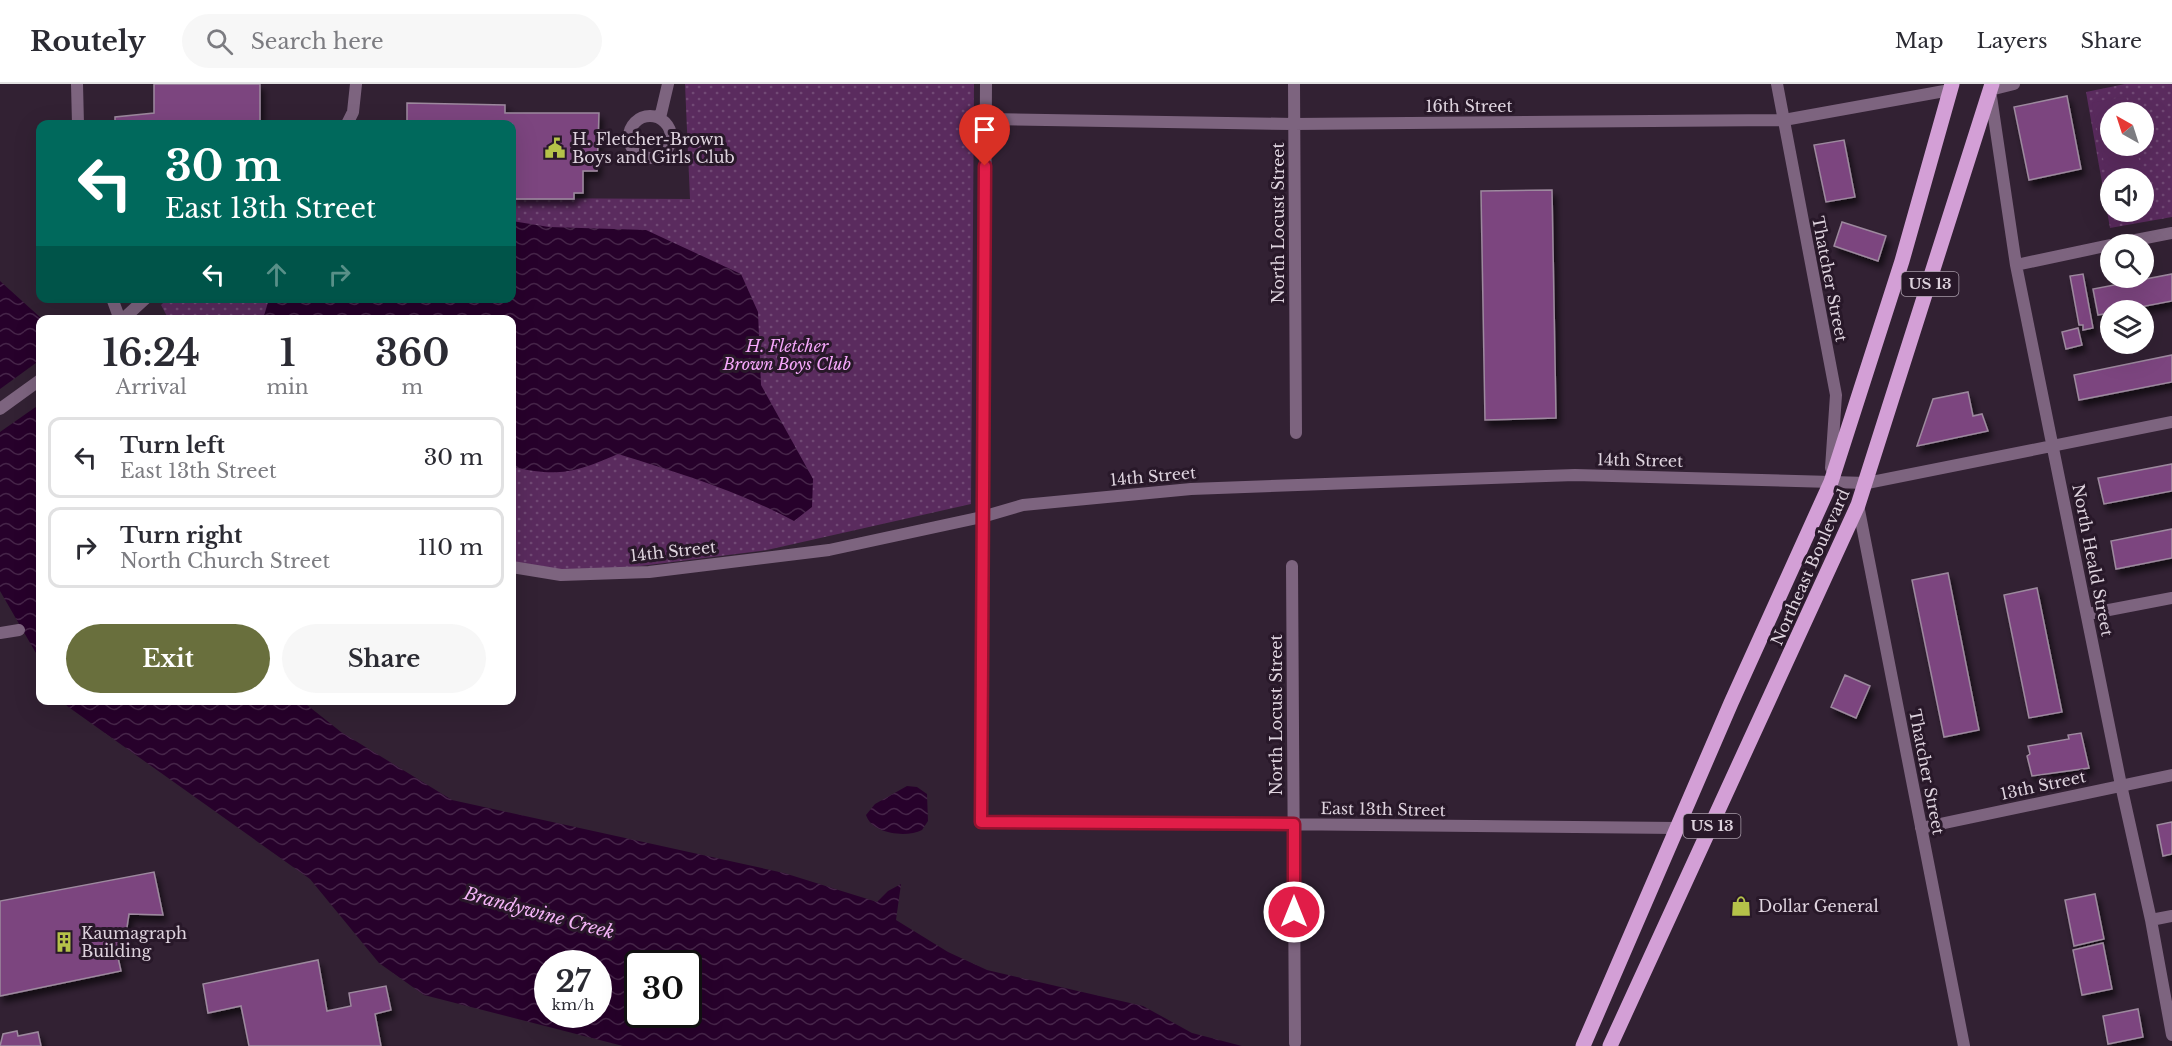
<!DOCTYPE html>
<style>
:root{--surface:#fff;--page:#f7f7f7;--text:#2b2b33;--muted:#7c7c81;--line:#e1e1e2;--accent:#696f3d}
body{margin:0;font-family:"Libre Baskerville",serif;background:var(--page);color:var(--text);height:100vh;display:flex;flex-direction:column;font-size:22px;white-space:nowrap}
*{box-sizing:border-box;margin:0}
p{font-size:20px;color:var(--muted)}
.icon{flex:none;width:33px;height:33px;fill:none;stroke:currentColor;stroke-width:2;stroke-linecap:round;stroke-linejoin:round}
.map{position:relative;flex:1;overflow:hidden}
.drawer{position:absolute;left:36px;top:231px;width:480px;height:390px;display:flex;flex-direction:column;background:var(--surface);border-radius:12px;box-shadow:0 6px 24px #0002}
.drawer>*{flex:none}
.top-card{position:absolute;left:36px;top:36px;width:480px;height:183px;border-radius:12px;box-shadow:0 6px 24px #0002;background:#00695c;color:#fff;overflow:hidden}
.needle{width:39px;rotate:321deg}
.controls{position:absolute;left:2100px;top:18px;display:grid;gap:12px}
.controls a{display:grid;place-items:center;width:54px;height:54px;border-radius:50%;background:var(--surface);box-shadow:0 6px 24px #0002;font-size:30px}
.speed{position:absolute;left:534px;top:866px;display:flex;gap:12px;font-size:30px;font-weight:700;text-align:center}
.speed>*{display:grid;place-content:center;width:78px;height:78px;border-radius:50%;background:var(--surface);box-shadow:0 6px 24px #0002;line-height:1}
.speed small{font-size:15px;font-weight:400}
.speed .limit{border:3px solid #111;border-radius:9px;background:#fff;color:#111}
.pin{position:absolute;display:grid;place-items:center;width:51px;height:51px;color:#fff;margin:-62px -26px;border-radius:50% 50% 50% 0;rotate:-45deg;box-shadow:0 0 6px #0007}
.pin .icon{rotate:45deg}
.me{position:absolute;width:66px;margin:-33px;rotate:0deg;stroke-linejoin:round;filter:drop-shadow(0 0 4px #0008)}
.turn{display:flex;align-items:center;gap:21px;height:126px;padding:0 30px;font-size:27px}
.turn .icon{width:78px;height:78px;stroke-width:2.5}
.turn b{display:block;font-size:42px;line-height:51px}
.lanes{display:flex;align-items:center;height:57px;padding:0 30px;background:#0003;justify-content:center;gap:30px;direction:ltr}
.lanes .off{opacity:.35}
.eta{display:flex;justify-content:space-evenly;align-items:center;height:102px;text-align:center}
.eta b{font-size:36px;font-weight:700;line-height:42px}
.button{display:flex;gap:12px;margin-top:auto;padding:12px 30px}
.button a{flex:1;height:69px;border-radius:36px;background:var(--accent);color:#fff;font-size:24px;font-weight:700;line-height:69px;text-align:center}
.button a+a{background:var(--page);color:var(--text)}
ul{padding:0;list-style:none}
li{display:flex;align-items:center;gap:18px;height:81px;margin:0 12px 9px;padding:0 18px;border:3px solid var(--line);border-radius:12px}
li div{flex:1}
li b{display:block;font-size:22px}
li em{font-style:normal}
header{display:flex;align-items:center;gap:36px;box-sizing:border-box;height:84px;padding:0 30px;background:var(--surface);border-bottom:2px solid var(--line)}
header strong{font-size:28px}
nav{display:flex;gap:33px;margin-inline-start:auto;font-size:21px}
.search{width:420px;height:54px;background:var(--page);display:flex;align-items:center;gap:15px;box-sizing:border-box;padding:0 21px;border-radius:33px;color:var(--muted);font-size:22px}
.map>svg:first-child{display:block}
.grass{fill:url(#grass-dots);fill-rule:evenodd}
.pitch{fill:#5a2b5e}
.water{fill:url(#water-waves);fill-rule:evenodd}
.pier{fill:#322133}
.building{fill:#7b447f;stroke:#9d899e;stroke-width:1.5;filter:url(#shadow)}
.lines{fill:none;stroke-linecap:round;stroke-linejoin:round}
.minor{stroke:#7d647f;stroke-width:12}
.primary{stroke:#d39fd6;stroke-width:15}
.route-casing{stroke:#92132f;stroke-width:15}
.route{stroke:#e11d48;stroke-width:10}
.labels{text-anchor:middle;stroke-width:6;stroke-linejoin:round;paint-order:stroke}
.shield{fill:#281829;stroke:#a79ba8;stroke-width:1.5}
.shield-label{font-size:15px;font-weight:bold;fill:#ded3de}
.street-label{font-size:16px;fill:#ded3de;stroke:#281829}
.poi-label{font-size:16px;fill:#ded3de;stroke:#281829;text-anchor:start}
.park-label{font-size:16px;font-style:italic;fill:#f7a8fc;stroke:#281829}
.water-label{font-size:18px;font-style:italic;fill:#f4b4f7;stroke:#281829}
</style>
<header>
<strong>Routely</strong>
<div class="search"><svg class="icon" aria-label="search" viewBox="0 0 24 24"><circle cx="10" cy="10" r="6"/><path d="M15 15l6 6"/></svg>Search here</div>
<nav><a>Map</a><a>Layers</a><a>Share</a></nav>
</header>
<div class="map">
<svg width="2172" height="962" viewBox="0 0 2172 962">
<defs>
<pattern id="grass-dots" width="8" height="8" patternUnits="userSpaceOnUse" patternTransform="scale(1.5)"><rect width="8" height="8" fill="#5a2b5e"/><path d="M2 2h.1M6 6h.1" fill="none" stroke="#714975" stroke-width="1.8" stroke-linecap="round"/></pattern>
<pattern id="water-waves" width="16" height="10" patternUnits="userSpaceOnUse" patternTransform="scale(1.5)"><rect width="16" height="10" fill="#27012b"/><path d="M0 5q4-4 8 0t8 0" fill="none" stroke="#462549"/></pattern>
<filter id="shadow"><feDropShadow dx="3.5" dy="6" stdDeviation="3" flood-color="#0009"/></filter>
</defs>
<rect width="100%" height="100%" fill="#322133"/>
<path class="grass" d="M685,0H974L971,420L767,466L569,491L512,479V236H169L161,221L168,214H512V114L690,115Z
M2125,0H2172V133L2110,144L2086,8ZM2110,28H2144V62H2110ZM2110,94H2144V128H2110Z"/>
<path class="pitch" d="M2126,12L2130,28H2110V53L2099,55L2092,19Z
M2110,56V62H2136L2143,94H2110V111L2100,58Z"/>
<path class="water" d="M512,137L549,143L646,146L741,190L758,228L761,301L813,395L812,423L794,437C738,407 679,389 618,370C574,389 559,393 512,383V236L263,235L269,215L512,214Z
M0,197L42,235L40,576L0,507Z
M64,617H302L341,648L452,716L784,789L877,818L888,807L901,800L896,836L948,868L987,886L1143,922L1192,949L1242,962H623L424,911L379,879L310,795L67,622ZM548,879H598V930H548ZM638,879H688V930H638Z
M907,702L917,703L927,710L928,737L922,746C906,754 872,750 866,731L875,720Z"/>
<path class="pier" d="M40,276V320L0,348V305Z"/>
<path class="building" d="M154,0H260V40H115V33L154,29Z
M2067,12L2081,85L2029,96L2014,23Z
M407,19L505,21V29H599L597,87H583V109H574V115H512V40H407Z
M1844,56L1855,113L1826,118L1814,61Z
M1552,106L1556,334L1485,336L1481,107Z
M1842,138L1886,152L1878,177L1834,162Z
M2083,190L2093,244L2083,246V241H2079L2070,192Z
M2172,190V217L2098,231L2093,205Z
M2078,244L2082,261L2066,265L2062,248Z
M2172,271V298L2079,316L2074,291Z
M1968,308L1973,332L1982,330L1988,347L1917,362L1933,315Z
M2172,380V407L2104,420L2098,394Z
M2172,445V474L2116,485L2111,457Z
M1948,489L1979,646L1944,653L1912,496Z
M2037,504L2062,628L2029,634L2004,511Z
M1845,591L1870,602L1856,634L1831,623Z
M2081,649L2089,684L2032,692L2027,672L2030,670L2028,662L2069,655L2068,651Z
M2172,738V770L2163,772L2157,741Z
M154,788L163,831L129,830L126,850L130,866L117,869L121,887L0,912V817Z
M2095,810L2104,855L2074,862L2065,816Z
M2103,859L2112,905L2082,911L2073,866Z
M318,876L327,927L351,922L349,909L386,902L391,926L375,930L381,962H249L241,922L208,929L203,900Z
M2138,925L2143,953L2108,960L2103,932Z
M17,947L18,952L38,948L41,962H0L3,950Z"/>
<g class="lines">
<path class="minor" d="M77,0L78,40
M986,0L981,737L1677,744
M1294,0L1296,349
M1777,0L1836,311L1831,384
M2014,0L1990,6L2016,181L2121,701L2151,836L2172,951
M629 53a21 21 0 1 1 42 0a21 21 0 1 1-42 0Z
M660,34L668,0
M986,35L1293,40L1784,36L1950,6
M347,40L353,28L356,0
M2115,160L2172,149
M2016,181L2110,161
M112,214L120,236
M122,236L146,214
M0,325L40,296
M1858,421L1964,962
M1292,482L1295,959
M512,483L561,491L649,488L829,466L982,433L1023,421L1191,405L1575,391L1867,399L2172,338
M2088,530L2172,514
M0,549L19,546
M1921,744L2172,691
M2151,836L2172,832"/>
<path class="primary" d="M1583,962L1731,619L1831,398L1902,177L1952,0
M1610,962L1858,421L1992,0"/>
</g>
<g class="lines">
<g class="route-casing">
<path id="route" d="M985,82L981,738L1294,740V828"/>
</g>
<use href="#route" class="route"/>
</g>
<defs>
<g id="civic-bare" transform="scale(1.62)"><path d="M-.6-6.5H3V-4.5H.6V-3L4-1V1h2V6H-6V1h2V-1L-.6-3ZM-1.2 2.5V6h2.4V2.5Z" fill="#b5c249" stroke="#281829" stroke-width="2.5" paint-order="stroke"/></g>
<g id="shop-bare" transform="scale(1.62)"><path d="M-5-2.5h2.3a2.7 3.5 0 0 1 5.4 0H5L5.5 6h-11ZM-1.5-2.5h3a1.5 2.3 0 0 0-3 0Z" fill="#b5c249" stroke="#281829" stroke-width="2.5" paint-order="stroke"/></g>
<g id="building-bare" transform="scale(1.62)"><path d="M-4-6H4V6H1V3H-1V6H-4ZM-2.5-4.3h1.7v1.8h-1.7ZM.8-4.3h1.7v1.8H.8ZM-2.5-1h1.7V.8h-1.7ZM.8-1h1.7V.8H.8Z" fill="#b5c249" stroke="#281829" stroke-width="2.5" paint-order="stroke"/></g>
</defs>
<g fill-rule="evenodd">
<use href="#civic-bare" x="555" y="64"/>
<use href="#shop-bare" x="1741" y="822"/>
<use href="#building-bare" x="64" y="858"/>
</g>
<g class="labels">
<g class="shield">
<rect x="1901.5" y="188" width="57" height="24" rx="4.5"/>
<rect x="1683.5" y="730" width="57" height="24" rx="4.5"/>
</g>
<g class="shield-label">
<text x="1930" y="205">US 13</text>
<text x="1712" y="747">US 13</text>
</g>
<g class="street-label">
<text x="1469" y="28">16th Street</text>
<text transform="translate(1278 139) rotate(-90)" y="6">North Locust Street</text>
<text transform="translate(1830 195) rotate(79)" y="6">Thatcher Street</text>
<text transform="translate(1640 376) rotate(1)" y="6">14th Street</text>
<text transform="translate(1153 392) rotate(-5)" y="6">14th Street</text>
<text transform="translate(673 467) rotate(-6)" y="6">14th Street</text>
<text transform="translate(2093 476) rotate(79)" y="6">North Heald Street</text>
<text transform="translate(1810 483) rotate(-66)" y="6">Northeast Boulevard</text>
<text transform="translate(1276 631) rotate(-90)" y="6">North Locust Street</text>
<text transform="translate(1927 688) rotate(79)" y="6">Thatcher Street</text>
<text transform="translate(2043 701) rotate(-12)" y="6">13th Street</text>
<text transform="translate(1383 725) rotate(1)" y="6">East 13th Street</text>
</g>
<g class="poi-label">
<text x="572" y="61">H. Fletcher-Brown<tspan x="572" dy="18">Boys and Girls Club</tspan></text>
<text x="1758" y="828">Dollar General</text>
<text x="81" y="855">Kaumagraph<tspan x="81" dy="18">Building</tspan></text>
</g>
<g class="park-label">
<text x="787" y="268">H. Fletcher<tspan x="787" dy="18">Brown Boys Club</tspan></text>
</g>
<g class="water-label">
<text transform="translate(539 829) rotate(15)" y="6">Brandywine Creek</text>
</g>
</g>
</svg>
<div class="controls">
<a><svg class="needle" viewBox="-14 -14 28 28"><path d="M0-13l5 13h-10z" fill="#e53935"/><path d="M0 13l5-13h-10z" fill="#7c7c81"/></svg></a>
<a><svg class="icon" aria-label="sound" viewBox="0 0 24 24"><path d="M4 9h4l5-4v14l-5-4H4zM17 9q2 3 0 6"/></svg></a>
<a><svg class="icon" aria-label="search" viewBox="0 0 24 24"><circle cx="10" cy="10" r="6"/><path d="M15 15l6 6"/></svg></a>
<a><svg class="icon" aria-label="layers" viewBox="0 0 24 24"><path d="M12 4l9 5-9 5-9-5zM3 14l9 5 9-5"/></svg></a>
</div>
<div class="speed"><div>27<small>km/h</small></div><div class="limit">30</div></div>
<div class="pin" style="left:985px;top:82px;background:#d93025"><svg class="icon" aria-label="arrive" viewBox="0 0 24 24"><path d="M6 21V4h12l-3 4 3 4H6"/></svg></div>
<svg class="me" style="left:1294px;top:828px" viewBox="-20 -20 40 40"><circle r="17" fill="#e11d48" stroke="#fff" stroke-width="3"/><path d="M0-11L8 9 0 5-8 9z" fill="#fff"/></svg>
<div class="top-card">
<div class="turn"><svg class="icon" aria-label="left" viewBox="0 0 24 24"><path d="M17 20v-9H6M10 6l-5 5 5 5"/></svg><div><b>30 m</b>East 13th Street</div></div>
<div class="lanes"><svg class="icon" aria-label="left" viewBox="0 0 24 24"><path d="M17 20v-9H6M10 6l-5 5 5 5"/></svg><svg class="icon off" aria-label="ahead" viewBox="0 0 24 24"><path d="M12 20V5M6 11l6-6 6 6"/></svg><svg class="icon off" aria-label="right" viewBox="0 0 24 24"><path d="M7 20v-9h11M14 6l5 5-5 5"/></svg></div>
</div>
<section class="drawer">
<div class="eta">
<div><b>16:24</b><p>Arrival</p></div>
<div><b>1</b><p>min</p></div>
<div><b>360</b><p>m</p></div>
</div>
<ul>
<li><svg class="icon" aria-label="left" viewBox="0 0 24 24"><path d="M17 20v-9H6M10 6l-5 5 5 5"/></svg><div><b>Turn left</b><p>East 13th Street</p></div><em>30 m</em></li>
<li><svg class="icon" aria-label="right" viewBox="0 0 24 24"><path d="M7 20v-9h11M14 6l5 5-5 5"/></svg><div><b>Turn right</b><p>North Church Street</p></div><em>110 m</em></li>
</ul>
<div class="button"><a>Exit</a><a>Share</a></div>
</section>
</div>
